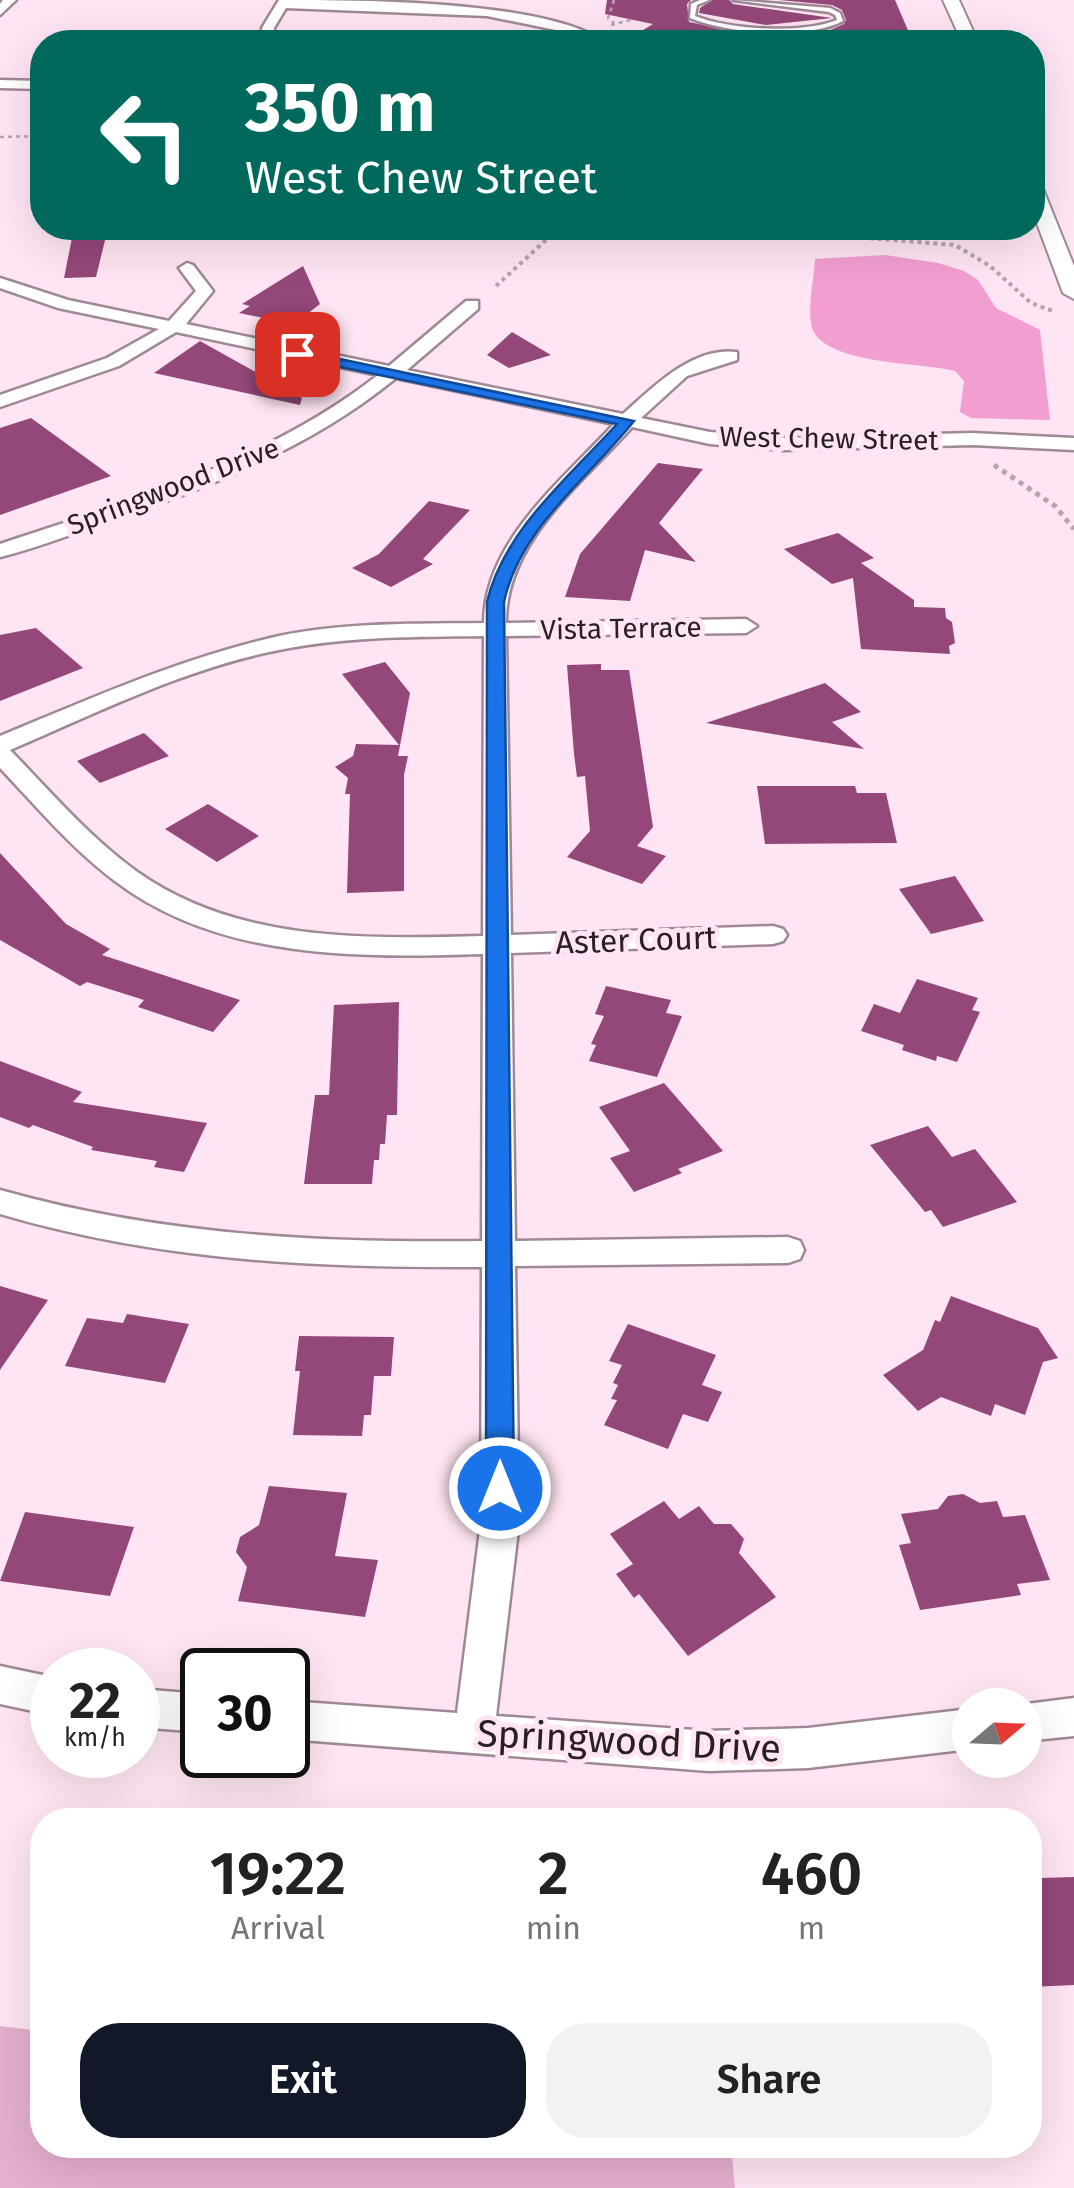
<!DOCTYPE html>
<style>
:root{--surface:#fff;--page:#f2f2f2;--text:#222;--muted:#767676;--accent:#111827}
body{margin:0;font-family:"Fira Sans",sans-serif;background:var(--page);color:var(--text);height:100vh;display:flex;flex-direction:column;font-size:38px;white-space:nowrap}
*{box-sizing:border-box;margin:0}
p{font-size:32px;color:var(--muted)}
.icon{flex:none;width:55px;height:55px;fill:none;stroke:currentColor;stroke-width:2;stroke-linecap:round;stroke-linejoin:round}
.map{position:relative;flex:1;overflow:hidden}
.details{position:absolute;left:30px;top:1808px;width:1012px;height:350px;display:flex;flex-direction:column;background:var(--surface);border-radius:40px;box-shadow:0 10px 40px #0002}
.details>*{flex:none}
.hud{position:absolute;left:30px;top:30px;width:1015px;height:210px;border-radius:40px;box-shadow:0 10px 40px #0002;background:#00695c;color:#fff;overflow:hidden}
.needle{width:65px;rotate:71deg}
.controls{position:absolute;left:952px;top:1688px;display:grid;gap:20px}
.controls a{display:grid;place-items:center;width:90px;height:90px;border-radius:50%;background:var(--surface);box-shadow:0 10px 40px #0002;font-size:50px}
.speed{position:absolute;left:30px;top:1648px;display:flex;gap:20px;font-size:50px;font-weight:700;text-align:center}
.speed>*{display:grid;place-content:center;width:130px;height:130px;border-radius:50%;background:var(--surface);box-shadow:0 10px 40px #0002;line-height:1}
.speed small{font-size:25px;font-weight:400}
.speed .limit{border:5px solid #111;border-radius:15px;background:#fff;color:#111}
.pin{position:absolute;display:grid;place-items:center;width:85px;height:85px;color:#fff;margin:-42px;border-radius:20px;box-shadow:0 5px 15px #0006}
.me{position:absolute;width:110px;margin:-55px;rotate:0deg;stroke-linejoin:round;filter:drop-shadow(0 0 8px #0008)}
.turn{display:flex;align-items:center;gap:35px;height:210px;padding:0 50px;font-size:45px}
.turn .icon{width:130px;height:130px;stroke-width:2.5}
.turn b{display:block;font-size:70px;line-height:85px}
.eta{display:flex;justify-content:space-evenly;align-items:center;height:170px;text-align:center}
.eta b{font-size:60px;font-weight:600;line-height:70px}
.primary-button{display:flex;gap:20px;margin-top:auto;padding:20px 50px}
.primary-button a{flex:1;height:115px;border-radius:40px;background:var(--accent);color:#fff;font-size:40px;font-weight:600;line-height:115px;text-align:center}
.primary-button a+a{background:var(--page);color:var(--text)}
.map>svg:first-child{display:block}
.green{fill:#e5afcf}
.water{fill:#f29ed1}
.building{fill:#944879}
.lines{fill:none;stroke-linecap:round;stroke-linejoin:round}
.service-casing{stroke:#a08996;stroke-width:5}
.minor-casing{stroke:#a08996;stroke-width:5}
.tertiary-casing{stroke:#a08996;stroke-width:4}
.path-far2{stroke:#b7a3ae;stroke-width:2.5;stroke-dasharray:4 4;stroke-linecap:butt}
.path-far1{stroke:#b7a3ae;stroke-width:4;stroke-dasharray:4 4;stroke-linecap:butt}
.path{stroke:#b7a3ae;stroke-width:5;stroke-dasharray:5 5;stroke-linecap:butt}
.service{fill:#fff;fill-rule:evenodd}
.minor{fill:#fff;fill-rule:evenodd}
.tertiary{fill:#fff;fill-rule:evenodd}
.route{fill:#1a73e8;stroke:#114b97;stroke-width:2.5}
.labels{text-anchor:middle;stroke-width:10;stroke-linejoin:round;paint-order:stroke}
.far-street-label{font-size:28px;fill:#292025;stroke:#ffe5f3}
.street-label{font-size:32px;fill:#292025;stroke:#ffe5f3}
.near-street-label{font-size:38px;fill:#292025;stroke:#ffe5f3}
</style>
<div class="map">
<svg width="1074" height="2188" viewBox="0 0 1074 2188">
<rect width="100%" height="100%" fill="#ffe5f3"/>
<path class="green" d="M0,2026L42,2031V2145H731L735,2188H0Z"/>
<path class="water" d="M885,255L938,263L964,271L978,280L996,308L1040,330L1050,420L971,418L960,412L964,381L955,371C921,362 816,365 811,323C808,304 814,279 815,259Z"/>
<path class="building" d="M607,0H691L687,4L689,22L753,35L737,42H699L643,30L653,24L605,14Z
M712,0H729L733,4L832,18L766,25L699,13L700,8Z
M779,0H895L913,42H788V36L828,31L844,24L846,20L842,10L832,5Z
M74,228H108L96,277L64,278Z
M303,266L320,304L294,324L239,313L250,306L242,304Z
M512,332L551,355L509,368L487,355Z
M200,341L302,398L300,405L154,373Z
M31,418L111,476L0,515V428Z
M658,463L703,469L659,523L696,562L645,550L630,601L565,597L580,554Z
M429,501L470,510L423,559L433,564L391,587L352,568L379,554Z
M838,533L874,558L861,563L914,600V607L945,608L946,618L952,622L955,643L949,646L950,654L861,649L853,578L832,584L784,549Z
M36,628L83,668L0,701V635Z
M385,662L410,693L398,756H408L404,775V891L347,893L350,794H345L348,778L335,767L353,756L356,744L399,745L342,674Z
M601,664V670H629L653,827L637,846L666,856L642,884L567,857L590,831L585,776L577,777L574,754L567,665Z
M825,683L861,712L832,722L864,749L706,723Z
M144,733L169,756L100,783L77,761Z
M757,786H855L857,793H886L897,843L765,844Z
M208,804L259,836L217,862L165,829Z
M0,853L66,924L110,949L102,955L240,1000L213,1032L138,1007L144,1000L87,982L80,986L0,940Z
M955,876L984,921L931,934L899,889Z
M917,979L978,998L972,1010L980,1012L957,1062L937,1056L936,1061L902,1050L904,1045L861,1031L874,1004L900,1013Z
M606,986L671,1000L666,1013L682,1016L657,1077L589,1061L596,1045L591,1044L604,1016L595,1014Z
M399,1002L397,1115H387L385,1144H380L379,1160H374L372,1184H304L315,1095H329L334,1005Z
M0,1061L82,1092L73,1102L207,1123L184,1172L154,1167L157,1161L91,1150L93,1147L33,1125L29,1128L0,1117Z
M664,1083L723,1151L678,1169L682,1173L634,1192L610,1158L630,1151L599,1107Z
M928,1126L952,1157L975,1149L1017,1202L943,1227L931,1210L925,1212L870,1145Z
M0,1286L48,1300L0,1370Z
M951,1296L1038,1328L1058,1358L1043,1362L1025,1415L995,1404L991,1416L941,1397L918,1411L883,1375L923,1350L935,1320L940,1322Z
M127,1314L189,1324L165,1383L65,1366L87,1318L123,1323Z
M628,1324L716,1355L702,1385L722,1392L708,1422L683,1414L668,1449L604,1425L617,1400L611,1399L618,1385L613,1383L622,1365L609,1361Z
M299,1336L394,1337L391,1376H374L371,1415H364L362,1436L293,1435L300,1371H295Z
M269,1486L347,1493L335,1556L378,1560L365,1617L238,1601L247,1567L236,1552L240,1537L259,1525Z
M963,1494L980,1503L997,1501L1003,1517L1025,1515L1050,1580L1017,1584L1021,1595L920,1610L899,1545L911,1543L901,1514L938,1509L948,1496Z
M664,1501L679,1519L699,1506L714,1524H731L744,1539L739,1553L776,1597L688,1656L639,1594L634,1598L616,1574L633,1564L610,1534Z
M25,1512L134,1527L110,1596L0,1581Z
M1074,1877V1985L1030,1987V1888H1042L1040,1878Z"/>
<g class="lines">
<g class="service-casing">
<path id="service" d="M700,0H709L697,5L695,16C731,30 801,34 837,20L835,15L829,12L733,0L830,8L840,13L843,21C807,40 728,34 690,18L691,4Z
M1032,64L1041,66L1032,68Z"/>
</g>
<g class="minor-casing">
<path id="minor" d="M3,0H16L0,15V4Z
M279,0C356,0 544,0 605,42H589L561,31L487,16L286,8L274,28L275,42H263L262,28Z
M0,80L42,81V89L0,88Z
M187,263L193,265L213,291L186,324L389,366L466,301H478V309L407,370L623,414C653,387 693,346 737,352V360L687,376L641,418L710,432L784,438L972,433L1074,438V450L972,445L784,450L710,444L632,427C582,483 505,542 506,623L746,619L757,626L746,633L506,636L511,935L773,926L783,929L787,935L783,941L773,944L511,953L515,1241L788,1237L800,1241L804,1250L800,1259L788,1263L515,1266L519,1522L496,1716L709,1731L808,1728L970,1709V1749L808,1768L709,1771L288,1739V1701L457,1713L481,1522L482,1267C317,1268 159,1261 0,1214V1190C159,1235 318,1243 482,1241L483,954C358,958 219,960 115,881C72,849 37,807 0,768V736C92,698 181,658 279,636C345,622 416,624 484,623C484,541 563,480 614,424L396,378C309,449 207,488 102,524C68,535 34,549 0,557V544C132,500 267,462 378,375L176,332L119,366L0,407V395L107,358L159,329L58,308L0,288V278L68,300L169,321L196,291L179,268ZM484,636L483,936C365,939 237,943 136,871C89,837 50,791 10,750C99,712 188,667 284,649C350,636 418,637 484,636Z
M0,1666L52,1677V1715L0,1704Z
M138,1689L202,1694V1732L138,1727Z
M1074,1698V1736L1025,1741V1705H1019Z"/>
</g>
<g class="tertiary-casing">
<path id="tertiary" d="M943,0H959L978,42H962Z
M1032,178L1041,184L1074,266V299L1063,293L1032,210Z"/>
</g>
<path class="path-far2" d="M614,0L608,18L614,23
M611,25L634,19
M0,137L42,136"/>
<path class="path-far1" d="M742,228L955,245L990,266L1031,303L1053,311
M496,286L559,228"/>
<path class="path" d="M994,465L1055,506L1074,529"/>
<use href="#service" class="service"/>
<use href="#minor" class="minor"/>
<use href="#tertiary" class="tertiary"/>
</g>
<path class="route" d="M297,350L634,421C588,479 520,527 504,602L514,1488L510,1497L500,1500L490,1497L486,1488L487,602C504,530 569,477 617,424L292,357V351Z"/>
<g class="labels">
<g class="far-street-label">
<text transform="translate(829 438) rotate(1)" y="10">West Chew Street</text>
<text transform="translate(173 486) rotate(-21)" y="10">Springwood Drive</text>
<text transform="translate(621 628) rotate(-1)" y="10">Vista Terrace</text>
</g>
<g class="street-label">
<text transform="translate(636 940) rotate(-2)" y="11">Aster Court</text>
</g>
<g class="near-street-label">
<text transform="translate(629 1741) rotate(3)" y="13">Springwood Drive</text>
</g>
</g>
</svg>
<div class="controls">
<a><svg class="needle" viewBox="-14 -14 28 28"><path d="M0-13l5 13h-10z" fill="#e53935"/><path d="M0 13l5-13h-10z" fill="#767676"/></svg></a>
</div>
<div class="speed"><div>22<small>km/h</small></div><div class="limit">30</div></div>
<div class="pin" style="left:297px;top:354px;background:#d93025"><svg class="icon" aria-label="arrive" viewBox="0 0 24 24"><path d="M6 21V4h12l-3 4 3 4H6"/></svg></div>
<svg class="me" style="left:500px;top:1488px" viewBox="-20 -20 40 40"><circle r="17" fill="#1a73e8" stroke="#fff" stroke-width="3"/><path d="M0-11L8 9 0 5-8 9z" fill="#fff"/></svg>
<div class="hud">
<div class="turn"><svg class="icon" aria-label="left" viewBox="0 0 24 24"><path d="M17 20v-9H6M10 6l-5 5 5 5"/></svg><div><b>350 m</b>West Chew Street</div></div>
</div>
<section class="details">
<div class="eta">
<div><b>19:22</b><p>Arrival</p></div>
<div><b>2</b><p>min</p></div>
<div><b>460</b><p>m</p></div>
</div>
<div class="primary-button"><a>Exit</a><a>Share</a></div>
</section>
</div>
